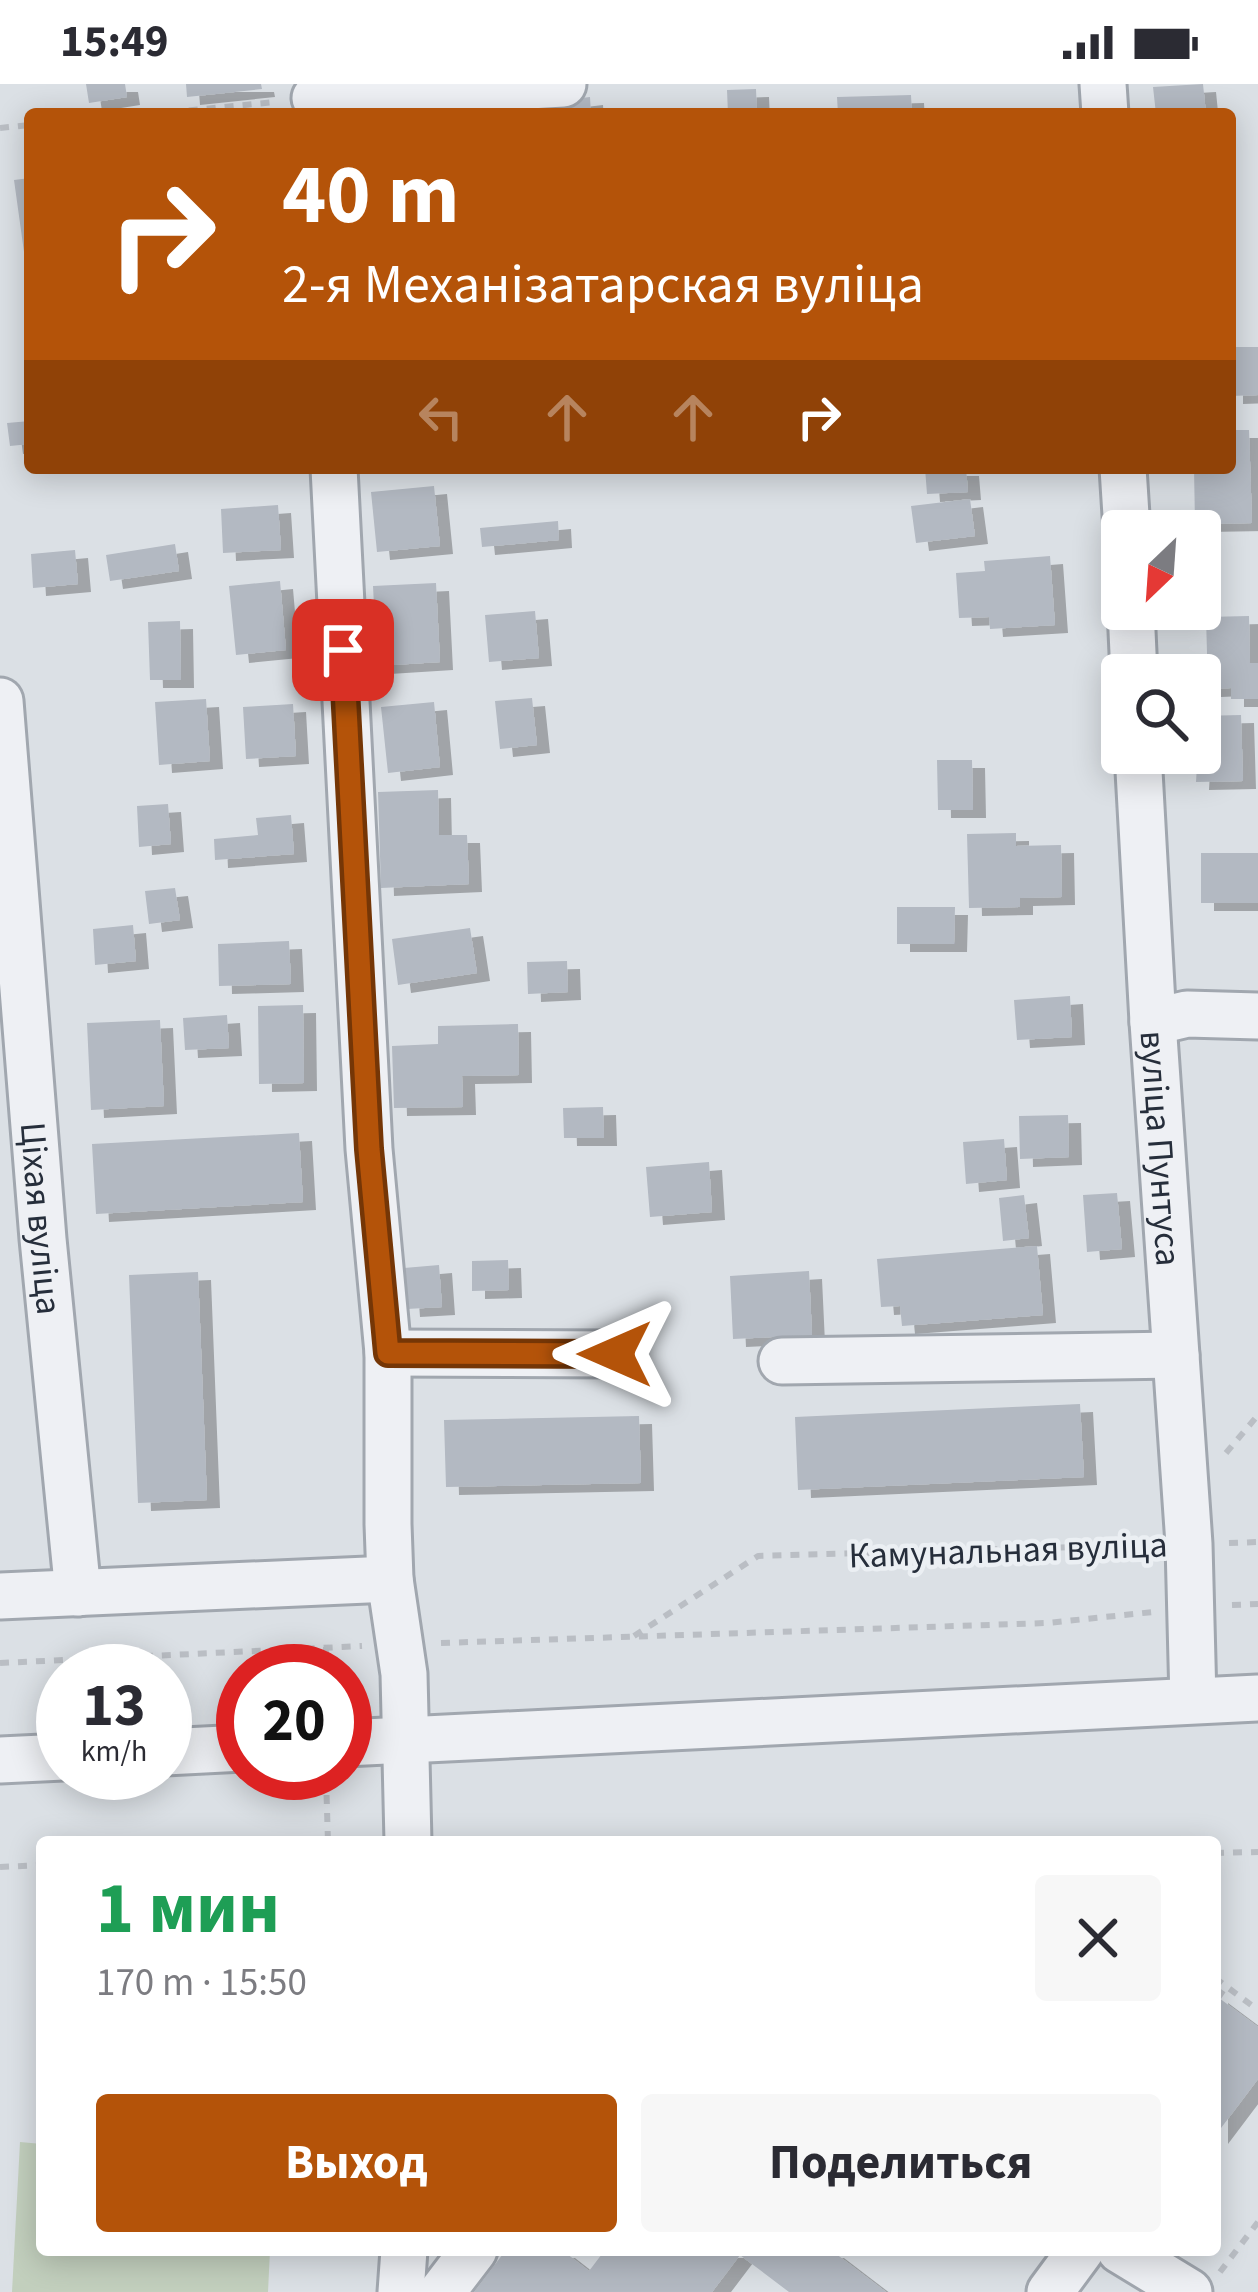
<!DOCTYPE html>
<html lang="ru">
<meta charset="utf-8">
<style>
:root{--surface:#fff;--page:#f7f7f7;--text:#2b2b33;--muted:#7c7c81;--accent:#b45309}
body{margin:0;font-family:"Source Sans 3",sans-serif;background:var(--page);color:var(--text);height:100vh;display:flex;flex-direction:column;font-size:45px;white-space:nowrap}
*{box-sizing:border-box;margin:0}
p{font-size:39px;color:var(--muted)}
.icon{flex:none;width:66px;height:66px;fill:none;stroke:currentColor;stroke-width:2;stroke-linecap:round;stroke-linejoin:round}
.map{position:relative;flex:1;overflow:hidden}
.drawer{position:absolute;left:36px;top:1752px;width:1185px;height:420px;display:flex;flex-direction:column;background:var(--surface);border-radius:12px;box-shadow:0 6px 30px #0003}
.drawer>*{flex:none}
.top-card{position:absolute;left:24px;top:24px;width:1212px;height:366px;border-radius:12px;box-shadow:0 6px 30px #0003;background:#b45309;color:#fff;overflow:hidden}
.needle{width:78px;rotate:205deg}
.controls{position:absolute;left:1101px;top:426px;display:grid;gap:24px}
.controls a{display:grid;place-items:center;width:120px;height:120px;border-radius:12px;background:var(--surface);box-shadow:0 6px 30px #0003;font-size:60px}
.speed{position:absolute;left:36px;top:1560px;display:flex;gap:24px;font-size:60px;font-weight:700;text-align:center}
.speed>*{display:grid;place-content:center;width:156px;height:156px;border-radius:50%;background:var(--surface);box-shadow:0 6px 30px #0003;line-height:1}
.speed small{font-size:30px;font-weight:400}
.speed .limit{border:18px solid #d22;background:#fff;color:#111}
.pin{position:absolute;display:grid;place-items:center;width:102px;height:102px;color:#fff;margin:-51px;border-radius:24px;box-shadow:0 6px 18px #0006}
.me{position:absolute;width:132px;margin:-66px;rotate:270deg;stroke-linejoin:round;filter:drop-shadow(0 0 9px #0008)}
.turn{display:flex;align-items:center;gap:42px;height:252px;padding:0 60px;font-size:54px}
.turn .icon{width:156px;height:156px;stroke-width:2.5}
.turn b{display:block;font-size:84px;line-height:102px}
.lanes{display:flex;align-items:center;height:114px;padding:0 60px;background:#0003;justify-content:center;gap:60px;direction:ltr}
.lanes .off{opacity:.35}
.round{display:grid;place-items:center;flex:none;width:126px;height:126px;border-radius:12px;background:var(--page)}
.headline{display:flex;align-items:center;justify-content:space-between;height:204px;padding:0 60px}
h1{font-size:72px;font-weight:700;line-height:90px;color:#1e9e55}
.primary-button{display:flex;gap:24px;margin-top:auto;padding:24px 60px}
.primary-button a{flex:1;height:138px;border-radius:12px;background:var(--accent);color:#fff;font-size:48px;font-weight:700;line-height:138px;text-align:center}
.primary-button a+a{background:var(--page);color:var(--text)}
.status{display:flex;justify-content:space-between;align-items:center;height:84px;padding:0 60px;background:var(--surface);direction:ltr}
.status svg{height:33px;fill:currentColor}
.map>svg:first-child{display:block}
.green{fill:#c2cfbd}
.building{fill:#b3b9c2;filter:url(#shadow)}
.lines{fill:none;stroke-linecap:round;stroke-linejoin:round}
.minor-casing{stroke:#a1a7af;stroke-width:51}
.path{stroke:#babec4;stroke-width:6;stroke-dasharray:9 9;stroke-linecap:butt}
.minor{stroke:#eef0f4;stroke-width:45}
.route-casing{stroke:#753606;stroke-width:30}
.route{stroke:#b45309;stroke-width:21}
.labels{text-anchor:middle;stroke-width:9;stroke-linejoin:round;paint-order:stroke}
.street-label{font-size:36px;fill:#262e3b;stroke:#ebeff3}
</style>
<div class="status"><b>15:49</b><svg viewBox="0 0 49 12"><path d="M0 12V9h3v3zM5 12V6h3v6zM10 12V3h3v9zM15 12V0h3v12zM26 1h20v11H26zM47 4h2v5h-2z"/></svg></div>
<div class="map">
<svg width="1258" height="2208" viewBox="0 0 1258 2208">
<defs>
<filter id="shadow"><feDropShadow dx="13" dy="8" stdDeviation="0" flood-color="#0004"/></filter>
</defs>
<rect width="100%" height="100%" fill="#dbe0e5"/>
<path class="green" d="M20,2058L42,2060V2166H270L268,2208H12Z"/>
<path class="building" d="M86,0H125L127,13L89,19Z
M186,0H261L262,5L187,13Z
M1203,0L1206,30H1156L1153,3Z
M756,5L757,30H728L727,6Z
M911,11L912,30H838L837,13Z
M590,13L591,30H514V22Z
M30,94V167L24,168L14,96Z
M1230,263H1258V311L1230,312Z
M30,337V360L10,362L7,339Z
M1230,346H1249L1252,439L1195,440L1194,384H1230Z
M925,384H966L968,408L927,410Z
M434,402L440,462L377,468L371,408Z
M970,415L975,452L916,459L911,422Z
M278,421L281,466L223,469L221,425Z
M558,437L559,456L482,463L480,444Z
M175,460L179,487L110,497L106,471Z
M75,466L78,500L33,504L31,470Z
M1050,472L1055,541L990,545L989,533L959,534L956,489L985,487L984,477Z
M280,497L286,566L236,571L229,502Z
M436,499L440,578L377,582L373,502Z
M535,527L539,574L489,578L485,531Z
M1249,532L1250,579H1258V615H1231V604L1208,605L1206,533Z
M180,537L181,596H150L148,538Z
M532,614L537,661L500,665L495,617Z
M206,615L210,677L159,681L155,618Z
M434,618L440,683L388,689L381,623Z
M293,620L296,672L246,675L243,623Z
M1241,631L1243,697L1196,698L1200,632Z
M937,676H972L973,726H938Z
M438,706L439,751H467L469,800L381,804L378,708Z
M168,720L171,760L139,763L137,722Z
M291,731L294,770L215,776L214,755L258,751L256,734Z
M1016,749V762L1061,761L1062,813L1020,814V823L969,824L967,750Z
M1201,769H1258V819H1201Z
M175,804L180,836L149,840L145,807Z
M897,823H955L954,860H897Z
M133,841L136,877L95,881L93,845Z
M470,844L477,889L398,901L392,855Z
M289,857L291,900L219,902L218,860Z
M567,877L568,908L528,910L527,878Z
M1070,912L1072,953L1017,956L1014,916Z
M303,921L304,999L259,1000L258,922Z
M227,931L229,964L185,966L183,934Z
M160,936L164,1022L91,1026L87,939Z
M518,940L519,991L462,992L463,1023L394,1024L392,962L438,960V942Z
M603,1023L604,1054H564L563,1024Z
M1068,1031L1069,1073L1020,1075L1019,1032Z
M299,1049L303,1118L96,1130L92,1060Z
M1004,1055L1007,1096L966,1100L963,1058Z
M709,1078L712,1128L650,1133L646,1083Z
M1117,1109L1122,1165L1087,1168L1083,1111Z
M1024,1111L1029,1154L1003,1157L999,1114Z
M1037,1162L1043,1231L902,1242L900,1222L881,1223L877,1175Z
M508,1176L509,1206L472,1207V1177Z
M439,1181L442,1223L407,1225L404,1184Z
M809,1187L812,1251L733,1255L730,1192Z
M198,1188L207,1416L138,1419L129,1191Z
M1080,1320L1084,1393L798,1406L795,1333Z
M639,1332L641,1399L446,1403L444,1336Z
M1215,1911L1258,1943V1995L1215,2052Z
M506,2166H562L589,2187L605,2166H831L886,2208H789L740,2171L712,2208H474Z"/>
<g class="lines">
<g class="minor-casing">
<g id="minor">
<path d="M1103,0L1105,30"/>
<path d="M315,14L563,0"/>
<path d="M334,384L369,1065L388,1269V1440L390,1495L404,1590L408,1758"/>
<path d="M1123,384L1127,447"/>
<path d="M1131,525L1134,591"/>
<path id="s1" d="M0,617L43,1155L78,1509"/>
<path id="s2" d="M1138,669L1153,938L1189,1460L1193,1616"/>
<path d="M1153,938L1187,930L1258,932"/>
<path d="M388,1269L615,1270"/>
<path d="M782,1277L1176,1271"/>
<path d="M0,1512L390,1495"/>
<path d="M345,1659L1258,1614"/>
<path d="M165,1668L243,1664"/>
<path d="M0,1676L63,1673"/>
<path d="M1120,2166L1189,2208"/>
<path d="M401,2208L404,2166"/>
<path d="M442,2208L474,2166"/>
<path d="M1050,2208L1081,2166"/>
</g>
</g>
<path class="path" d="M153,30L275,18
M0,44L30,41
M1226,1369L1258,1331
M1229,1459L1258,1458
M1232,1521L1258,1520
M634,1552L758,1472L1150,1461
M441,1559L1047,1539L1153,1528
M0,1579L362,1562
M326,1587V1563
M326,1693L328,1758
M1215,1769L1258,1768
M0,1783L42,1781
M1215,1894L1258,1926
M1218,1914L1226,1902
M1220,2188L1258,2138"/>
<use href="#minor" class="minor"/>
</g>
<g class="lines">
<g class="route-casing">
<path id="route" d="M343,566L369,1065L388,1269L615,1270"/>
</g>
<use href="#route" class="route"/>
</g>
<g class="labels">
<g class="street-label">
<text dy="13" stroke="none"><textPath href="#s2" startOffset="396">вуліца Пунтуса</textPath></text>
<text dy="13" stroke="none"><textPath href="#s1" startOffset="519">Ціхая вуліца</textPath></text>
<text transform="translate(1008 1465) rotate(-2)" y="13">Камунальная вуліца</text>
</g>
</g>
</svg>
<div class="controls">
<a><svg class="needle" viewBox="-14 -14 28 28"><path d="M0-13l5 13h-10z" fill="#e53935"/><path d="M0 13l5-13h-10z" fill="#7c7c81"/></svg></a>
<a><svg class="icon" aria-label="search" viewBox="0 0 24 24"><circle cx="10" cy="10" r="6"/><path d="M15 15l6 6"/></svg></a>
</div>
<div class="speed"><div>13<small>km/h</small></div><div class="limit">20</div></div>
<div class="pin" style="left:343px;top:566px;background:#d93025"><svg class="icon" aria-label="arrive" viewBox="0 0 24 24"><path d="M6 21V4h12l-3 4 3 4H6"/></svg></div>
<svg class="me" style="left:615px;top:1270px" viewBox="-20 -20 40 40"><path d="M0-17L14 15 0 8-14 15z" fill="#b45309" stroke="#fff" stroke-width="4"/></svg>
<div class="top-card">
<div class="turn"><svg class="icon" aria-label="right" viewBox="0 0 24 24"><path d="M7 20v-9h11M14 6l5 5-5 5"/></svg><div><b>40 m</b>2-я Механізатарская вуліца</div></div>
<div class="lanes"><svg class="icon off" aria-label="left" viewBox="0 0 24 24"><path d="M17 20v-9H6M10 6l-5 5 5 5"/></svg><svg class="icon off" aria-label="ahead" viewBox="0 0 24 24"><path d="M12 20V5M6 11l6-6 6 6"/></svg><svg class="icon off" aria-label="ahead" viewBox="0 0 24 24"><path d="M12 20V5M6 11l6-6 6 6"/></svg><svg class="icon" aria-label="right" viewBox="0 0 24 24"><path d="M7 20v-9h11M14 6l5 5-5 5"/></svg></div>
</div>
<section class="drawer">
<div class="headline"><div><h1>1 мин</h1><p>170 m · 15:50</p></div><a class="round"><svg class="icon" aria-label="close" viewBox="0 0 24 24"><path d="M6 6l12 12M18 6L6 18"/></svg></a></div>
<div class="primary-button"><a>Выход</a><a>Поделиться</a></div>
</section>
</div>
